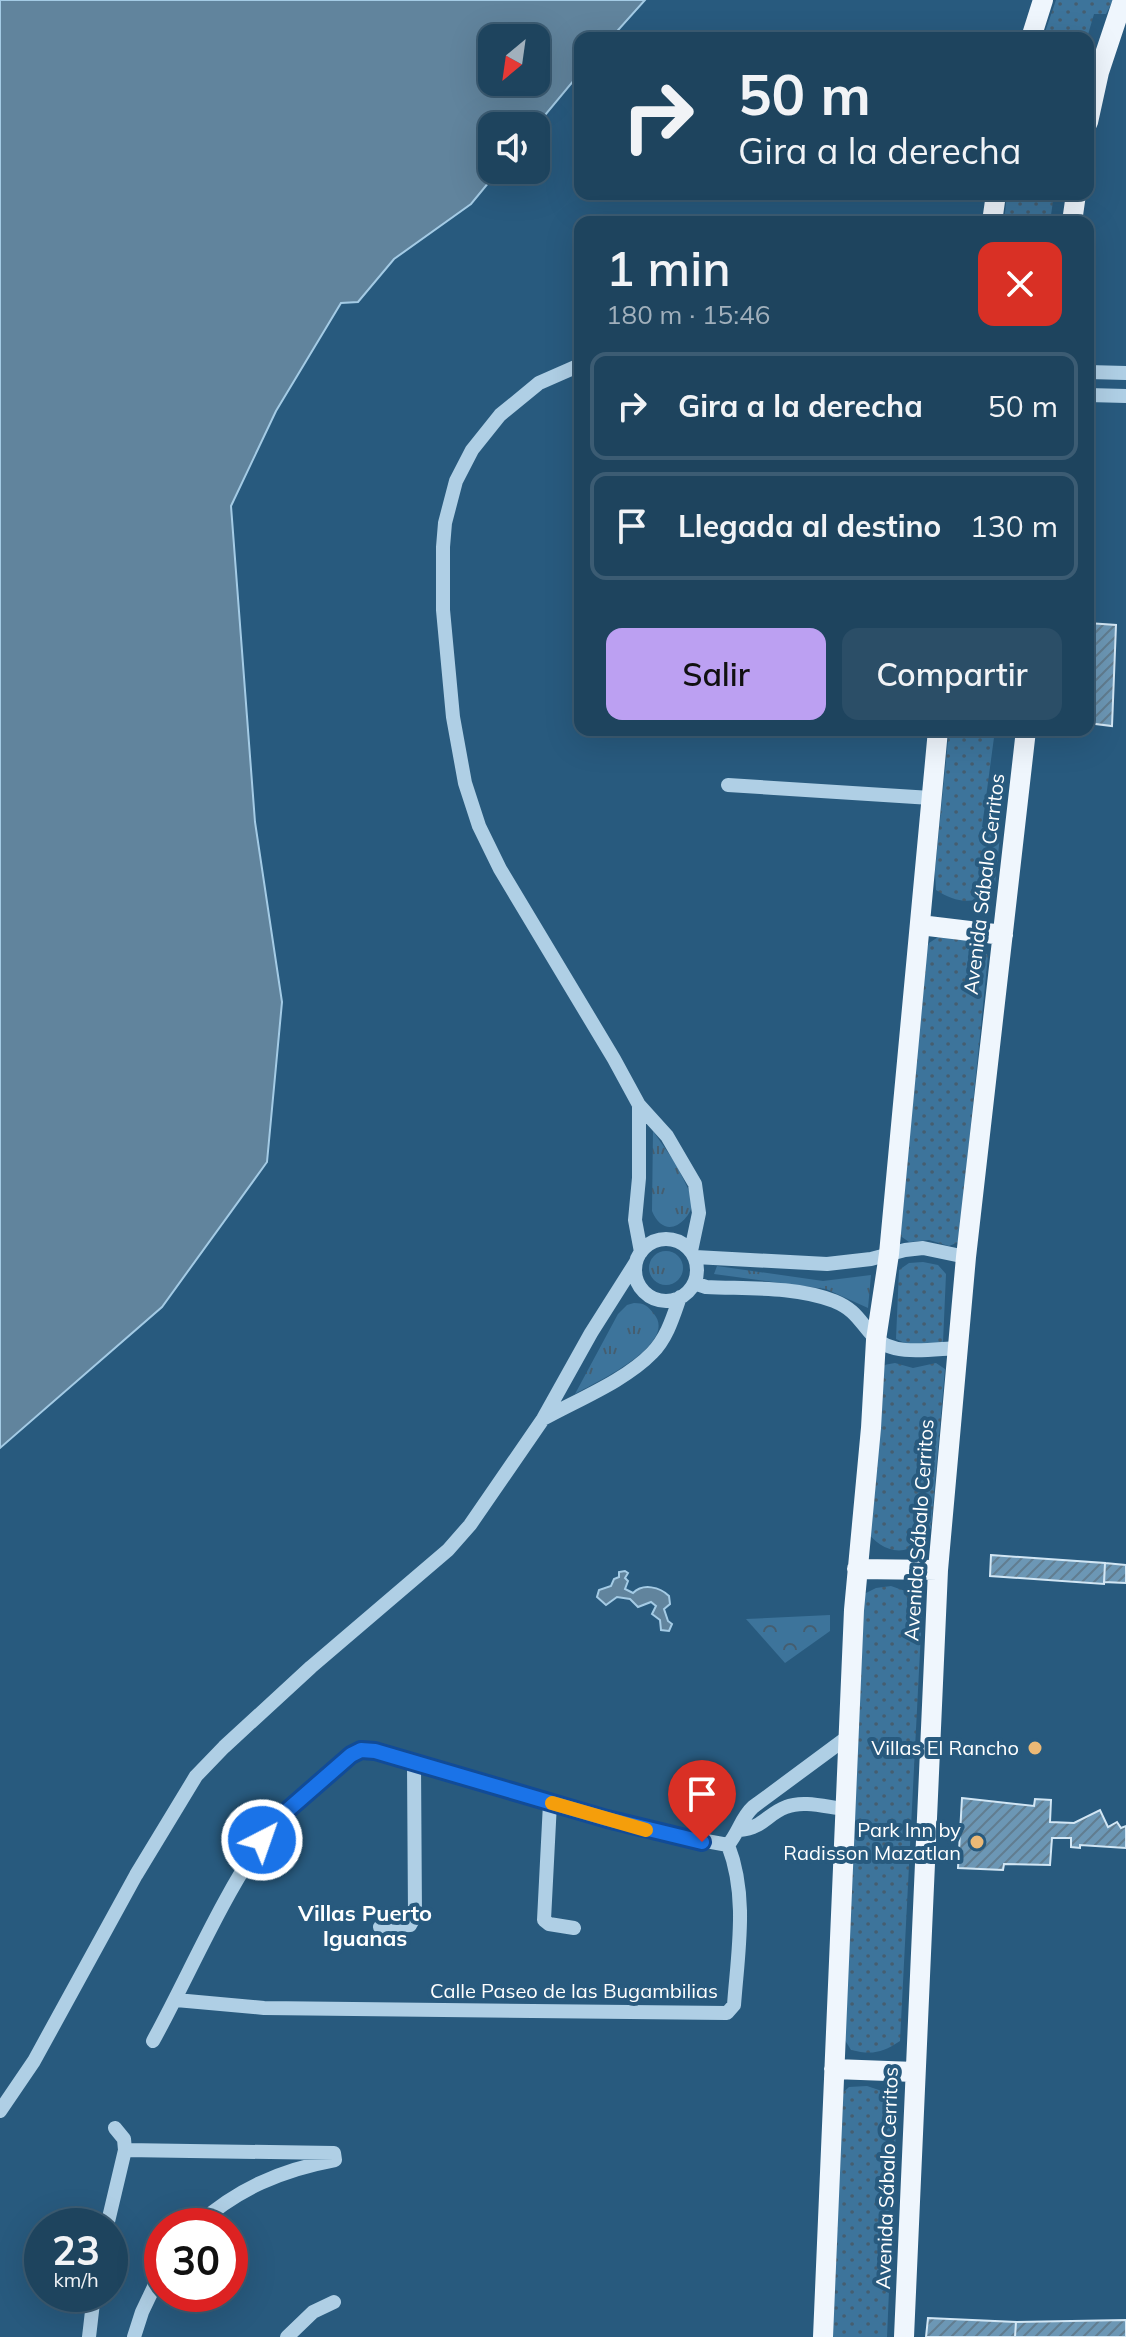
<!DOCTYPE html>
<html lang="es">
<meta charset="utf-8">
<style>
:root{--surface:#1e445e;--page:#2b4e67;--text:#f1f3f6;--muted:#a1b0bc;--line:#3c5c73;--accent:#bca0f2}
body{margin:0;font-family:Mulish,sans-serif;background:var(--page);color:var(--text);height:100vh;display:flex;flex-direction:column;font-size:30px;white-space:nowrap}
*{box-sizing:border-box;margin:0}
p{font-size:26px;color:var(--muted)}
.icon{flex:none;width:44px;height:44px;fill:none;stroke:currentColor;stroke-width:2;stroke-linecap:round;stroke-linejoin:round}
.map{position:relative;flex:1;overflow:hidden}
.drawer{position:absolute;left:574px;top:216px;width:520px;height:520px;display:flex;flex-direction:column;background:var(--surface);border-radius:16px;box-shadow:0 8px 32px #0002,0 0 0 2px var(--line)}
.drawer>*{flex:none}
.top-card{position:absolute;left:574px;top:32px;width:520px;height:168px;border-radius:16px;box-shadow:0 8px 32px #0002,0 0 0 2px var(--line);background:#1e445e;color:var(--text);overflow:hidden}
.needle{width:52px;rotate:209deg}
.tools{position:absolute;left:478px;top:24px;display:grid;gap:16px}
.tools a{display:grid;place-items:center;width:72px;height:72px;border-radius:16px;background:var(--surface);box-shadow:0 8px 32px #0002,0 0 0 2px var(--line);font-size:40px}
.speed{position:absolute;left:24px;top:2208px;display:flex;gap:16px;font-size:40px;font-weight:700;text-align:center}
.speed>*{display:grid;place-content:center;width:104px;height:104px;border-radius:50%;background:var(--surface);box-shadow:0 8px 32px #0002,0 0 0 2px var(--line);line-height:1}
.speed small{font-size:20px;font-weight:400}
.speed .limit{border:12px solid #d22;background:#fff;color:#111}
.pin{position:absolute;display:grid;place-items:center;width:68px;height:68px;color:#fff;margin:-82px -34px;border-radius:50% 50% 50% 0;rotate:-45deg;box-shadow:0 0 8px #0007}
.pin .icon{rotate:45deg}
.me{position:absolute;width:88px;margin:-44px;rotate:41deg;stroke-linejoin:round;filter:drop-shadow(0 0 6px #0008)}
.turn{display:flex;align-items:center;gap:28px;height:168px;padding:0 32px;font-size:36px}
.turn .icon{width:104px;height:104px;stroke-width:2.5}
.turn b{display:block;font-size:56px;line-height:68px}
.round{display:grid;place-items:center;flex:none;width:84px;height:84px;border-radius:16px;background:var(--page)}
.headline{display:flex;align-items:center;justify-content:space-between;height:136px;padding:0 32px}
h1{font-size:48px;font-weight:600;line-height:60px}
.primary-button{display:flex;gap:16px;margin-top:auto;padding:16px 32px}
.primary-button a{flex:1;height:92px;border-radius:16px;background:var(--accent);color:#111;font-size:32px;font-weight:600;line-height:92px;text-align:center}
.primary-button a+a{background:var(--page);color:var(--text)}
ul{padding:0;list-style:none}
li{display:flex;align-items:center;gap:24px;height:108px;margin:0 16px 12px;padding:0 16px;border:4px solid var(--line);border-radius:16px}
li div{flex:1}
li b{display:block;font-size:30px}
li em{font-style:normal}
.map>svg:first-child{display:block}
.grass{fill:url(#grass-tufts)}
.park{fill:url(#park-crowns)}
.garden{fill:url(#garden-dots)}
.water{fill:#61849d;stroke:#a4cbe5;stroke-width:2;fill-rule:evenodd}
.building{fill:url(#building-hatch);stroke:#d2e6f4;stroke-width:2}
.lines{fill:none;stroke-linecap:round;stroke-linejoin:round}
.minor{stroke:#afcfe5;stroke-width:14}
.major{stroke:#eff6fd;stroke-width:20}
.route-casing{stroke:#114b97;stroke-width:20}
.route{stroke:#1a73e8;stroke-width:14}
.slow{stroke:#f59e0b;stroke-width:14}
.poi-dot{fill:#ecb976;stroke:#285a7e;stroke-width:3}
.labels{text-anchor:middle;stroke-width:8;stroke-linejoin:round;paint-order:stroke}
.street-label{font-size:20px;fill:#fff;stroke:#285a7e}
.poi-label{font-size:20px;fill:#fff;stroke:#285a7e;text-anchor:end}
.neighbourhood-label{font-size:22px;font-weight:bold;fill:#fff;stroke:#285a7e}
</style>
<div class="map">
<svg width="1126" height="2337" viewBox="0 0 1126 2337">
<defs>
<pattern id="grass-tufts" width="24" height="20" patternUnits="userSpaceOnUse" patternTransform="scale(2)"><rect width="24" height="20" fill="#3d749b"/><path d="M3 7l-1-3M5 7V3M7 7l1-3M15 17l-1-3M17 17v-4M19 17l1-3" fill="none" stroke="#455e70"/></pattern>
<pattern id="park-crowns" width="20" height="18" patternUnits="userSpaceOnUse" patternTransform="scale(2)"><rect width="20" height="18" fill="#3d749b"/><path d="M2 6a3 3 0 1 1 6 0M12 15a3 3 0 1 1 6 0" fill="none" stroke="#455e70"/></pattern>
<pattern id="garden-dots" width="8" height="8" patternUnits="userSpaceOnUse" patternTransform="scale(2)"><rect width="8" height="8" fill="#3d749b"/><path d="M2 2h.1M6 6h.1" fill="none" stroke="#455e70" stroke-width="1.8" stroke-linecap="round"/></pattern>
<pattern id="building-hatch" width="6" height="6" patternUnits="userSpaceOnUse" patternTransform="scale(2)"><rect width="6" height="6" fill="#6c97b5"/><path d="M-1 1l2-2M0 6l6-6M5 7l2-2" fill="none" stroke="#617d90"/></pattern>
</defs>
<rect width="100%" height="100%" fill="#285a7e"/>
<path class="grass" d="M653,1131L676,1164L694,1201C688,1225 664,1240 652,1211Z
M649 1268a17 17 0 1 1 34 0a17 17 0 1 1-34 0Z
M717,1266L823,1281L871,1275L868,1308L826,1289L714,1274Z
M634,1303C644,1303 648,1306 654,1314C679,1344 595,1383 575,1394L618,1314L627,1305Z"/>
<path class="park" d="M830,1615V1631L785,1663L746,1619Z"/>
<path class="garden" d="M1056,0H1113L1106,14H1094L1087,38H1043Z
M1007,194H1054L1050,222H1004Z
M949,730H995L982,827L1000,836L995,884L990,896C968,904 955,902 936,890L935,871Z
M949,930L973,936L988,956L959,1242L949,1246L929,1240L909,1242L899,1235L925,954L929,943Z
M923,1262L938,1265L946,1274L943,1342C927,1348 911,1347 896,1339L899,1270L909,1263Z
M895,1363L913,1368L936,1363L945,1369L931,1528C927,1533 922,1541 918,1544C898,1558 877,1547 866,1530L884,1365Z
M891,1586L908,1592L922,1612L900,2041C882,2053 872,2055 851,2050L843,2037L862,1595L876,1588Z
M867,2086L885,2092L897,2104L887,2337H826L836,2099L849,2087Z"/>
<path class="water" d="M0,0H645L611,38H580V73L536,126H492V170H499L471,204L394,259L358,302L341,303L276,411L231,506L255,822L282,1002L267,1162L162,1307L0,1448ZM492,38H536V82H492Z
M625,1571L628,1573L625,1578L628,1581L625,1589L633,1593C643,1583 660,1587 669,1596L670,1604L664,1609L668,1621L672,1624L669,1631L661,1630L660,1620L652,1614L656,1606L651,1602L638,1607L630,1599L617,1597L606,1605L597,1597L599,1590L611,1586L614,1579L619,1577V1572Z"/>
<path class="building" d="M1088,623L1116,625L1112,726L1088,723Z
M991,1555L1105,1563L1104,1584L990,1576Z
M1105,1563L1126,1565V1583L1104,1582Z
M962,1798L1034,1806L1035,1799L1051,1800L1050,1822L1074,1823L1100,1810L1108,1827L1117,1822L1121,1828L1126,1826V1848L1080,1845V1848L1071,1847V1838H1052L1050,1865L1004,1864L1003,1870L958,1868Z
M928,2318L1016,2322L1015,2337H926Z
M1126,2320V2337H1015L1016,2322Z"/>
<g class="lines">
<path class="minor" d="M580,365L539,383L500,415L472,450L456,481L445,523L443,547V610L453,717L465,783L479,826L500,869L614,1059L639,1105L667,1136L695,1184L699,1213L691,1251
M1088,372L1126,373
M1088,395L1126,396
M728,785L931,798
M639,1105V1178L635,1220L641,1252
M635 1270a31 31 0 1 1 62 0a31 31 0 1 1-62 0Z
M695,1257L827,1264L871,1259L905,1250L923,1248L966,1257
M694,1283L706,1287C748,1289 794,1286 834,1301C856,1310 859,1321 874,1337C893,1357 932,1349 957,1348
M543,1419C577,1400 625,1381 652,1353C667,1338 673,1317 680,1297
M550,1803L544,1920L549,1924L574,1928
M740,1830C763,1828 767,1814 786,1807C803,1800 826,1807 844,1809
M728,1845C739,1832 741,1818 753,1807L849,1736
M380,1927L410,1925L415,1916L414,1764
M176,2000L264,2008L727,2013L734,2005C738,1951 748,1896 728,1845
M153,2041C189,1975 219,1903 262,1840C284,1807 321,1781 351,1755L361,1750L375,1751L646,1830L728,1845
M0,2111L34,2061L136,1875L196,1776L224,1747L311,1667L448,1550L470,1525L543,1419L591,1333L636,1262
M125,2150L334,2153L335,2160C281,2170 237,2189 196,2226
M107,2226L125,2150L124,2139L115,2128
M89,2337L94,2294
M134,2337L142,2312L162,2270
M287,2337L313,2312L334,2302"/>
<path class="major" d="M1031,38L1043,0
M1088,122L1099,72L1123,0
M992,222L996,194
M1072,222L1076,194
M920,925L1003,935
M857,1569L938,1570
M834,2069L915,2072
M823,2337L854,1610L871,1428L876,1340L889,1254L938,730
M904,2337L938,1570L966,1257L1026,730"/>
</g>
<g class="lines">
<g class="route-casing">
<path id="route" d="M262,1840L289,1809L351,1755L361,1750L375,1751L607,1819L702,1842"/>
</g>
<use href="#route" class="route"/>
<path class="slow" d="M552,1803L646,1830"/>
</g>
<g class="poi-dot">
<circle cx="1035" cy="1748" r="8"/>
<circle cx="977" cy="1842" r="8"/>
</g>
<g class="labels">
<g class="street-label">
<text transform="translate(984 884) rotate(-83)" y="7">Avenida Sábalo Cerritos</text>
<text transform="translate(919 1530) rotate(-86)" y="7">Avenida Sábalo Cerritos</text>
<text x="574" y="1998">Calle Paseo de las Bugambilias</text>
<text transform="translate(887 2178) rotate(-88)" y="7">Avenida Sábalo Cerritos</text>
</g>
<g class="poi-label">
<text x="1019" y="1755">Villas El Rancho</text>
<text x="961" y="1837">Park Inn by<tspan x="961" dy="23">Radisson Mazatlan</tspan></text>
</g>
<g class="neighbourhood-label">
<text x="365" y="1921">Villas Puerto<tspan x="365" dy="25">Iguanas</tspan></text>
</g>
</g>
</svg>
<div class="tools">
<a><svg class="needle" viewBox="-14 -14 28 28"><path d="M0-13l5 13h-10z" fill="#e53935"/><path d="M0 13l5-13h-10z" fill="#a1b0bc"/></svg></a>
<a><svg class="icon" aria-label="sound" viewBox="0 0 24 24"><path d="M4 9h4l5-4v14l-5-4H4zM17 9q2 3 0 6"/></svg></a>
</div>
<div class="speed"><div>23<small>km/h</small></div><div class="limit">30</div></div>
<div class="pin" style="left:702px;top:1842px;background:#d93025"><svg class="icon" aria-label="arrive" viewBox="0 0 24 24"><path d="M6 21V4h12l-3 4 3 4H6"/></svg></div>
<svg class="me" style="left:262px;top:1840px" viewBox="-20 -20 40 40"><circle r="17" fill="#1a73e8" stroke="#fff" stroke-width="3"/><path d="M0-11L8 9 0 5-8 9z" fill="#fff"/></svg>
<div class="top-card">
<div class="turn"><svg class="icon" aria-label="right" viewBox="0 0 24 24"><path d="M7 20v-9h11M14 6l5 5-5 5"/></svg><div><b>50 m</b>Gira a la derecha</div></div>
</div>
<section class="drawer">
<div class="headline"><div><h1>1 min</h1><p>180 m · 15:46</p></div><a class="round" style="background:#d93025;color:#fff"><svg class="icon" aria-label="close" viewBox="0 0 24 24"><path d="M6 6l12 12M18 6L6 18"/></svg></a></div>
<ul>
<li><svg class="icon" aria-label="right" viewBox="0 0 24 24"><path d="M7 20v-9h11M14 6l5 5-5 5"/></svg><div><b>Gira a la derecha</b></div><em>50 m</em></li>
<li><svg class="icon" aria-label="arrive" viewBox="0 0 24 24"><path d="M6 21V4h12l-3 4 3 4H6"/></svg><div><b>Llegada al destino</b></div><em>130 m</em></li>
</ul>
<div class="primary-button"><a>Salir</a><a>Compartir</a></div>
</section>
</div>
